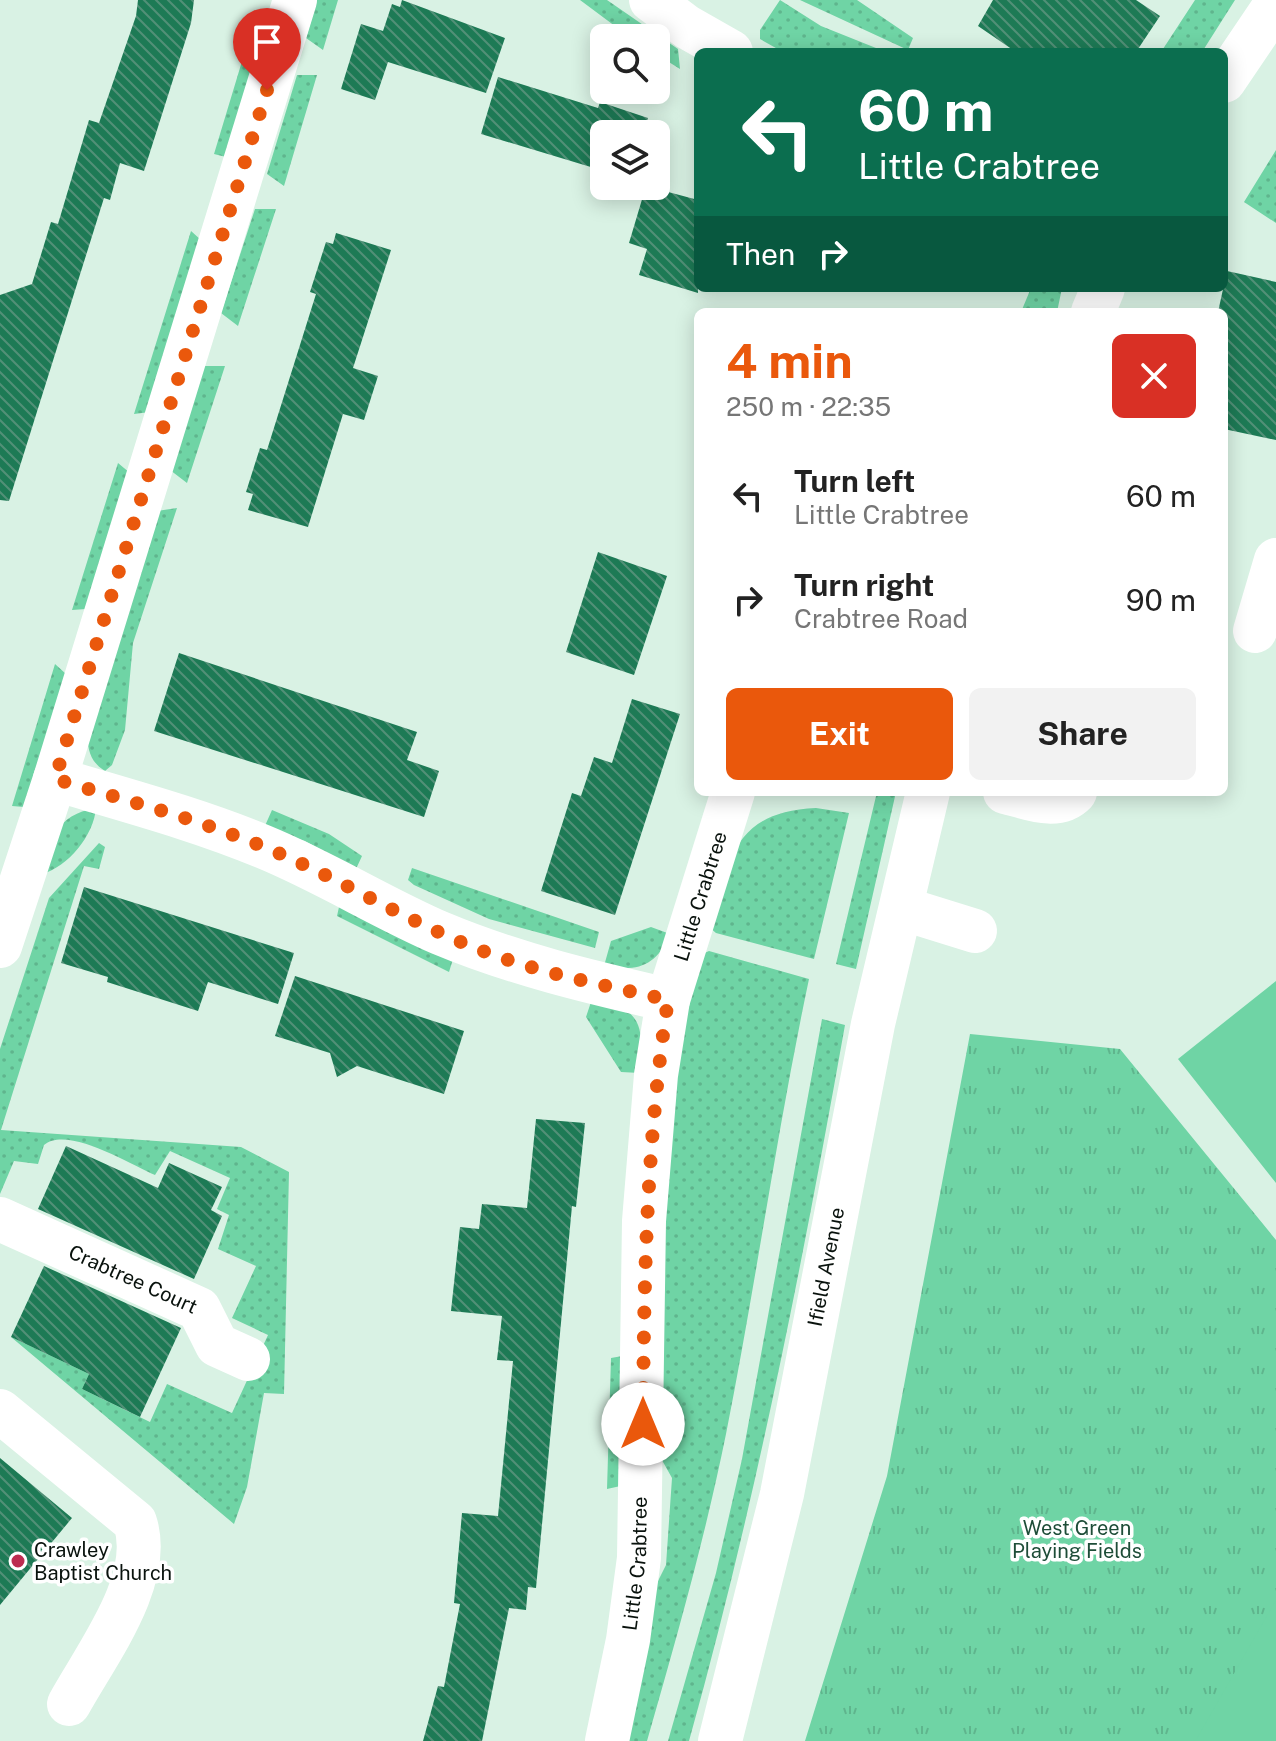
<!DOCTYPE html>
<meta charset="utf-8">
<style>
:root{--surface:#fff;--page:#f2f2f2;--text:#222;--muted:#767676;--accent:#ea580c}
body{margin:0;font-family:"Public Sans",sans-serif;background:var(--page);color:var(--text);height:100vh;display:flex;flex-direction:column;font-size:30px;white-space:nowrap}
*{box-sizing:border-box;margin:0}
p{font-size:26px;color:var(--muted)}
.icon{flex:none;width:44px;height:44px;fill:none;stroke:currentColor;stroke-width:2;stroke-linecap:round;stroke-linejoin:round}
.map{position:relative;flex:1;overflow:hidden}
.sheet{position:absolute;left:694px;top:308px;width:534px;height:488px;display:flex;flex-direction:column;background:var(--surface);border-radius:12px;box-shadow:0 4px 20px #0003}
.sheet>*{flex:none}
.hud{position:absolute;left:694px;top:48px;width:534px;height:244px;border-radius:12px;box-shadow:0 4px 20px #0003;background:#0b6e4f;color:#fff;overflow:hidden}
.controls{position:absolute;left:590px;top:24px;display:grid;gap:16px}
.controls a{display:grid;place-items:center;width:80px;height:80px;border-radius:12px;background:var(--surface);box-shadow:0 4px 20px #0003;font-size:40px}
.pin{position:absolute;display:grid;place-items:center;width:68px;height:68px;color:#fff;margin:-82px -34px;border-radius:50% 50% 50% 0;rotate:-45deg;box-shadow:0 0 8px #0007}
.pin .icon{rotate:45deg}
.me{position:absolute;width:88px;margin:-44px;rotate:0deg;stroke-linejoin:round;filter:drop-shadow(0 0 6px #0008)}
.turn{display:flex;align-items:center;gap:28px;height:168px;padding:0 32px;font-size:36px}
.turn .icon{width:104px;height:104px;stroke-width:2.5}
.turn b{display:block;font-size:56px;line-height:68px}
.then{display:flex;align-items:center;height:76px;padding:0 32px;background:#0003;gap:16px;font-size:30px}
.round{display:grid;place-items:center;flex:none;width:84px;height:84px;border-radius:12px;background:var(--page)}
.summary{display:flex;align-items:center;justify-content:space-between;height:136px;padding:0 32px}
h1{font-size:48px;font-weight:700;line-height:60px;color:var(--accent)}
.primary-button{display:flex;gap:16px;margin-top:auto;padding:16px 32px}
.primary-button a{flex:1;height:92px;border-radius:12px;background:var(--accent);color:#fff;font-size:32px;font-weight:700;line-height:92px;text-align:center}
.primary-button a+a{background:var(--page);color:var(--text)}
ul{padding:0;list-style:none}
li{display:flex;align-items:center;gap:24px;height:104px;padding:0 32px}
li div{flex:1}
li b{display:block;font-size:30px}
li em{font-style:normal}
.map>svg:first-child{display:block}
.grass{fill:url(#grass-dots)}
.park{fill:url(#park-tufts)}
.pitch{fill:#6fd4a5}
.building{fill:url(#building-back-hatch)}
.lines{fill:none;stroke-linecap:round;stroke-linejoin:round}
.minor{stroke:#fff;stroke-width:44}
.route{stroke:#ea580c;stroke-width:14;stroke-dasharray:0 25.2}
.poi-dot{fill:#bc2c50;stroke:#fff;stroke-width:3}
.labels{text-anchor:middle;stroke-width:7;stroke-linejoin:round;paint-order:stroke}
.street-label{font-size:20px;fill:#09120d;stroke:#fff}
.park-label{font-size:20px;fill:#1e4d38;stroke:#fff}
.poi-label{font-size:20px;fill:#09120d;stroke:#fff;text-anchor:start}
</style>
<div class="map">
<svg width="1276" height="1741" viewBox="0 0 1276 1741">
<defs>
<pattern id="grass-dots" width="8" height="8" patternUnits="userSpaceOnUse" patternTransform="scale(2)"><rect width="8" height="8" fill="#6fd4a5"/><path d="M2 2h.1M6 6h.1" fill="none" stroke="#5fb58d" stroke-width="1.8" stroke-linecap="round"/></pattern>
<pattern id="park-tufts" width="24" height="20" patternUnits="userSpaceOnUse" patternTransform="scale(2)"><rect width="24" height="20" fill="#6fd4a5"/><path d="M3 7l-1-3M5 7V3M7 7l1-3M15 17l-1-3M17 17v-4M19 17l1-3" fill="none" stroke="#5fb58d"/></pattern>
<pattern id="building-back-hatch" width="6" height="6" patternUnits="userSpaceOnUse" patternTransform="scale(2)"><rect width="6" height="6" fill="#1d7a55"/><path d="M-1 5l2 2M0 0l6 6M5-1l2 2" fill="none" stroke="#529077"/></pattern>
</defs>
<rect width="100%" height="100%" fill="#d9f2e4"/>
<path class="grass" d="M317,0H338L323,50L306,38Z
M580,0H607L678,49L680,69L656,54V38H631Z
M780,0L821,26L886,52H783L760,39V30Z
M800,0H857L913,38L908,50Z
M1195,0H1235L1202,52H1161Z
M246,48L258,56L226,157L214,154Z
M297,75H317L284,186L267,174Z
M1276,150V223L1244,202Z
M255,209H276L238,326L221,313Z
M191,231L201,240L150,412L134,414Z
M1031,288H1062L1057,312H1021Z
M204,366H225L187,483L170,470Z
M118,463L130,473L86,609L72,610Z
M177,508L133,643L125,730L112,765L105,771C89,761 88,749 87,732L157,511Z
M55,664L66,674L24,807L12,806Z
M877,792H896L856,969L836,964Z
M96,808C94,835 68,867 42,874C54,837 54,816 96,808Z
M816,808L849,813L814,959L716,933L709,927C730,860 732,812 816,808Z
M272,810L329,834L362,856L356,869L305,841L264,828Z
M99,843L105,847L99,869L84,866L1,1130L241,1147L289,1172L284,1394L264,1393L247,1487L234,1524L11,1337L89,1374L82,1389L150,1422L167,1384L232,1413L268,1335L232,1318L256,1266L218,1249L229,1215L217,1209L230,1178L170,1151L155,1175C130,1164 67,1125 44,1145L38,1164L14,1161L0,1194V1049L49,898Z
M412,868L599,932L595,948L489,919L414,885L408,880Z
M339,907L454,956L449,972L337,916Z
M651,927L670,934C656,967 637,972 604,966L611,941Z
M709,951L809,979C777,1130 756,1283 726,1434C705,1538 676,1640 647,1741H624L647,1603L666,1565L672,1478L658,1453L661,1216L683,1027L700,955Z
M593,996C644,1012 643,1024 640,1073L621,1072L586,1017Z
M822,1019L845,1025C802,1266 755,1505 689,1741H668L716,1573L742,1459Z
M628,1355L625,1485L607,1489L611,1358Z"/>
<path class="park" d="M970,1034L1120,1049L1276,1240V1741H805L887,1476Z"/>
<path class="pitch" d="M1276,981V1183L1178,1059Z
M1276,1600V1741H1194L1196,1740Z"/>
<path class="building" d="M138,0H194L191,23L144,171L120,163L110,200L104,198L9,501L0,500V295L32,284L51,222L58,224L89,120L99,123L136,16Z
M402,0L505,38L486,93L388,62L375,100L341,89L361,24L383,31L392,4L400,7Z
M993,0H1136L1160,16L1136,52H1016L978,26Z
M498,77L598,108L600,102L648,118L646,125L657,128L655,134H604V171L481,134Z
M646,186L698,200V293L639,275L647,249L629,243Z
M336,233L391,250L353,368L378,376L364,420L343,414L308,527L248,510L253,494L246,492L260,448L267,450L316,294L310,292L326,242L333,244Z
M1227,271L1276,282V440L1224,429V312H1218Z
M598,552L667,576L634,675L566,652Z
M179,653L417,732L407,760L439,771L424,817L154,731Z
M632,699L680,714L615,915L541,891L572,793L581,796L594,757L612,763Z
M84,887L294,953L278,1004L208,982L198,1011L107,982L108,977L61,963Z
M295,976L464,1031L444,1094L357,1066L337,1077L330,1053L275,1036Z
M536,1119L585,1123L576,1207L572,1206L536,1588L528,1587L526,1610L509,1608L482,1741H423L438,1686L444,1687L460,1604L454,1603L462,1513L498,1516L513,1361L497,1360L502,1316L451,1311L460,1227L479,1229L482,1204L527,1208Z
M66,1146L158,1188L169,1163L222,1187L211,1210L222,1216L194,1279L38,1209Z
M44,1266L181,1328L140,1417L82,1389L89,1374L11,1337Z
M0,1458L72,1518L0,1605Z"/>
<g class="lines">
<g class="minor">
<path d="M651,0L687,27L731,52"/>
<path d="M1224,81L1276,4"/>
<path d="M1093,312L1103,288"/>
<path d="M1255,631L1276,560"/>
<path d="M55,779C125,800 197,819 264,847C325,872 380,907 440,933C514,964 590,982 668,1000"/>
<path d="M1005,792C1027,797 1057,811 1075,792"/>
<path d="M901,908L975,931"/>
<path d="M0,946L55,779L295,0"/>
<path id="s1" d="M0,1219L199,1309L217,1345L248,1359"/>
<path d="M0,1411L135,1522C154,1580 97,1653 69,1704"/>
<path id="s2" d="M607,1741L628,1640L639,1558L644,1221L656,1075L668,1000L733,792"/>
<path id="s3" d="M720,1741L782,1494L873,1024L928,792"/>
</g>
</g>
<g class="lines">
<path class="route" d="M267,90L55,779C125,800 197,819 264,847C342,879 412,925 491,954C548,975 609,986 668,1000C646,1144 644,1279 643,1424"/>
</g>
<circle class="poi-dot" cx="18" cy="1561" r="8"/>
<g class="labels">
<g class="street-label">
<text dy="7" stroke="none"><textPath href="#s2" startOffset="854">Little Crabtree</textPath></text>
<text dy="7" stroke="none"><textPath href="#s3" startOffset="486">Ifield Avenue</textPath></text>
<text dy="7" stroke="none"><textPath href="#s1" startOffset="146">Crabtree Court</textPath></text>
<text dy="7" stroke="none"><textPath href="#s2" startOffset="180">Little Crabtree</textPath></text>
</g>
<g class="park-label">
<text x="1077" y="1535">West Green<tspan x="1077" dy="23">Playing Fields</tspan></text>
</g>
<g class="poi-label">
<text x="34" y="1557">Crawley<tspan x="34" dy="23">Baptist Church</tspan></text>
</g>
</g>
</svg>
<div class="controls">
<a><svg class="icon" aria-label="search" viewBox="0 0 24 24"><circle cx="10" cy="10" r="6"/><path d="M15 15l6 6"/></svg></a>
<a><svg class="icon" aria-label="layers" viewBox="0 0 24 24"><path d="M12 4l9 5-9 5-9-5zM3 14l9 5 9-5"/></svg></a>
</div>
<div class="pin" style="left:267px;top:90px;background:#d93025"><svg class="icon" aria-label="arrive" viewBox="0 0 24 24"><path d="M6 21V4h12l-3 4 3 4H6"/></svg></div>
<svg class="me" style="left:643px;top:1424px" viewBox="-20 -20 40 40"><circle r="19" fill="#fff"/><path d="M0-13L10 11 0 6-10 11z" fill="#ea580c"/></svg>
<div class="hud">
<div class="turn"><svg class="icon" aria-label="left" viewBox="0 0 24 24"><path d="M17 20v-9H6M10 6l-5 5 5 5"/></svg><div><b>60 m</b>Little Crabtree</div></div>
<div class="then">Then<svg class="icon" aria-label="right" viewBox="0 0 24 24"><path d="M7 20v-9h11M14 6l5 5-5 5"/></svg></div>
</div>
<section class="sheet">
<div class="summary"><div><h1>4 min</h1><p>250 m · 22:35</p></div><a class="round" style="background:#d93025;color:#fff"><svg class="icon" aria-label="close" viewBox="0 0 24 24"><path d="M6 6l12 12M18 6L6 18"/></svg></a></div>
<ul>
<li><svg class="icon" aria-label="left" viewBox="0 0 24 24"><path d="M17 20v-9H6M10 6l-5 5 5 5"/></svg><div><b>Turn left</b><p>Little Crabtree</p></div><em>60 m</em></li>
<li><svg class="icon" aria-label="right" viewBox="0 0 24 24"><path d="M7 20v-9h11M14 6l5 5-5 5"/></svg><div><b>Turn right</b><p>Crabtree Road</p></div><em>90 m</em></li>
</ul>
<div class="primary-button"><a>Exit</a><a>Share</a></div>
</section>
</div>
